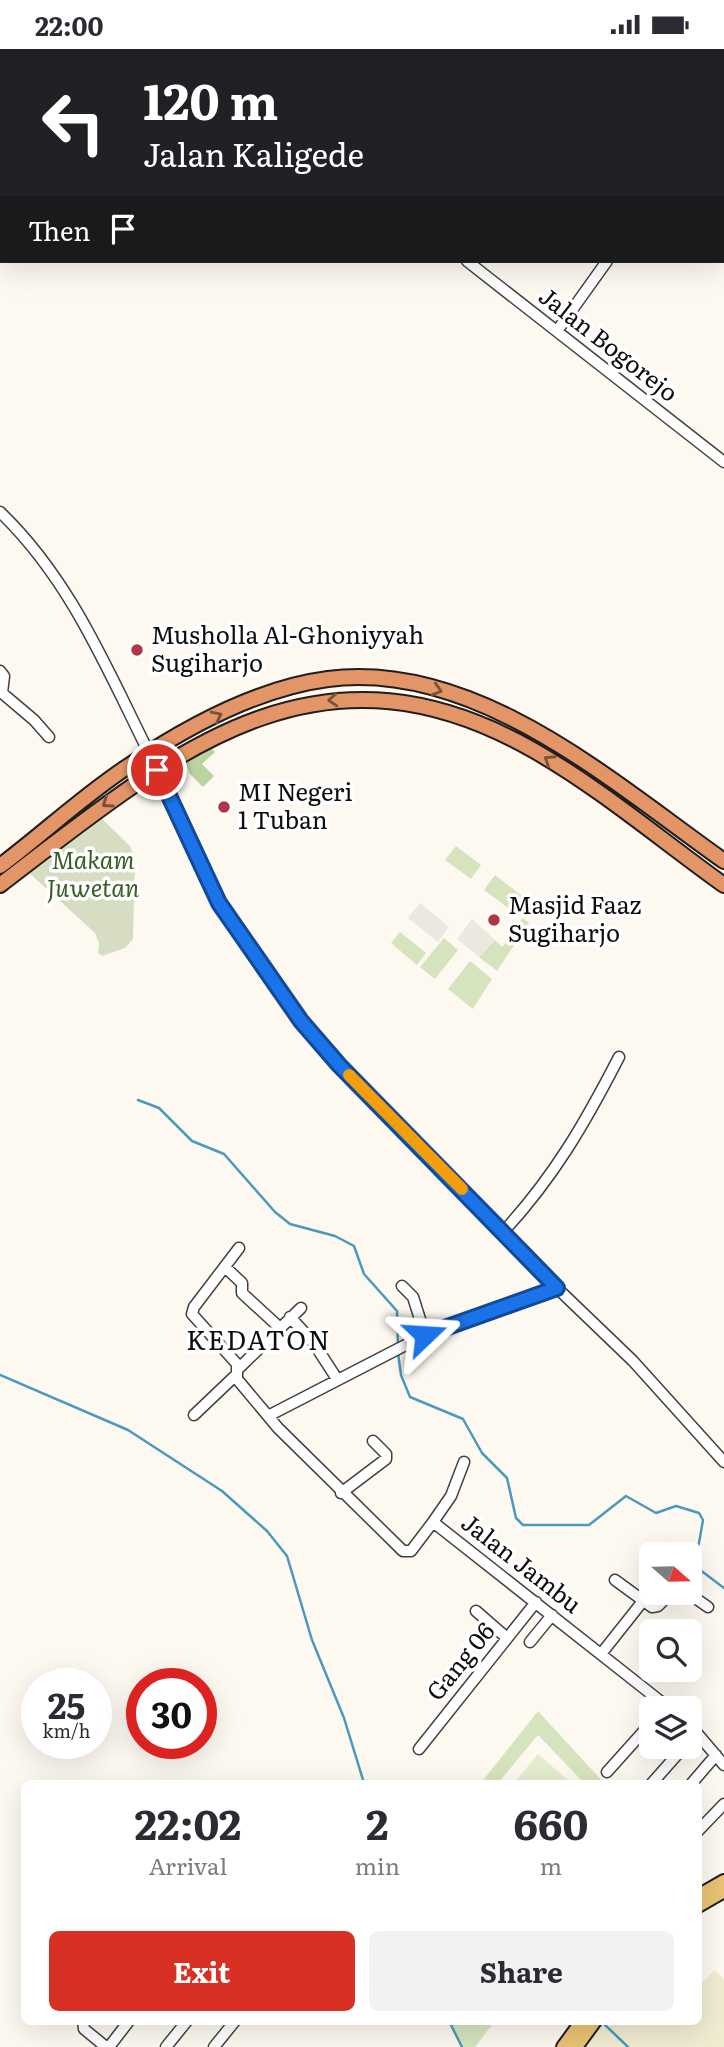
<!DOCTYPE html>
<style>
:root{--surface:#fff;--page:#f2f2f3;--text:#2b2b33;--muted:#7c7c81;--accent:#d93025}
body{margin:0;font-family:Literata,serif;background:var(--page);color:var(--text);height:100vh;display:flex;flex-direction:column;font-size:26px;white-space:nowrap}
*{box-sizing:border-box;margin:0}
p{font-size:23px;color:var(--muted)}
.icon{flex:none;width:38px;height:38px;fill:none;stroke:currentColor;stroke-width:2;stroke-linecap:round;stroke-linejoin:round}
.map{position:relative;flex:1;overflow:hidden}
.sheet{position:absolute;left:21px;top:1731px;width:681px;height:245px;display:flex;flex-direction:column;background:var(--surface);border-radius:10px;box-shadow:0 7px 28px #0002}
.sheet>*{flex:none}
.banner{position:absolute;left:0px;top:0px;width:724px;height:214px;box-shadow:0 7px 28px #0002;background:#202124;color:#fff;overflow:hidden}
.needle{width:46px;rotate:110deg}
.buttons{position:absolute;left:639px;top:1493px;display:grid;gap:14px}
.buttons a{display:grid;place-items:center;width:63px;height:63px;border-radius:10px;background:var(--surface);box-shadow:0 7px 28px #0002;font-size:35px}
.speed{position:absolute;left:21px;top:1619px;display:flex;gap:14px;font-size:35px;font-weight:700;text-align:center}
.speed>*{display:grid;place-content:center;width:91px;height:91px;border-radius:50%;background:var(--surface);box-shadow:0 7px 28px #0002;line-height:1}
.speed small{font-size:18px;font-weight:400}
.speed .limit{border:10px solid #d22;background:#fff;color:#111}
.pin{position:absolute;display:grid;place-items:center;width:60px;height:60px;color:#fff;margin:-30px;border:4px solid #fff;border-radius:50%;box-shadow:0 2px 7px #0007}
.me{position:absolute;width:77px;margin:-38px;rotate:70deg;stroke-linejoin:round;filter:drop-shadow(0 0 5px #0008)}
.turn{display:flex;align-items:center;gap:24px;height:147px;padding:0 28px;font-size:32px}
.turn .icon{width:91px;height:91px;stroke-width:2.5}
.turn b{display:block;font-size:49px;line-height:60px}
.then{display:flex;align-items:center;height:66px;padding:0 28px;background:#0003;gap:14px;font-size:26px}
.eta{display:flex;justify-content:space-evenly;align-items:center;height:119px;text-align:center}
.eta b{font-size:42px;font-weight:700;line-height:49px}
.action{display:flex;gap:14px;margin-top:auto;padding:14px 28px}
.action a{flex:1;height:80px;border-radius:10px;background:var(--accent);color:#fff;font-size:28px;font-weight:700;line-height:80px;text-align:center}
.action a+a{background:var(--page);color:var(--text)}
.status{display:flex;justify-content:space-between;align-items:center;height:49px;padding:0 35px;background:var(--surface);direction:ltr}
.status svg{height:19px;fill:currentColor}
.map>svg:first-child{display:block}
.farmland{fill:#f1ebd2}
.green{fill:#d5e4bd}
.forest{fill:#bbd39e}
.cemetery{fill:#d7ddc3}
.pitch{fill:#e4ecce}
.plaza{fill:#ede8df}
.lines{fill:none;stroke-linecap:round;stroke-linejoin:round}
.stream{stroke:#4a9abe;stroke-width:2.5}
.minor-casing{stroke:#414141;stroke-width:13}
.major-casing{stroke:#1f1f1f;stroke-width:16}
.highway-casing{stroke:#1f1f1f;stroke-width:18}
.minor{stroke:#fff;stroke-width:10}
.major{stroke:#e9c274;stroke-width:12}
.highway{stroke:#e39568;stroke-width:14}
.oneway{stroke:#78523b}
.route-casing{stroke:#114b97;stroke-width:18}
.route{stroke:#1a73e8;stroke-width:12}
.slow{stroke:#f59e0b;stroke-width:12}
.poi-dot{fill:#ae3646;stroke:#fff;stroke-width:2.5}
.labels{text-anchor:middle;stroke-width:7;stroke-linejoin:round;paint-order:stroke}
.street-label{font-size:24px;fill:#0e0e0e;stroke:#fff}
.poi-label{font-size:24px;fill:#0e0e0e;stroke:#fff;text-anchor:start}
.park-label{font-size:24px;font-style:italic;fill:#365e25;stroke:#fff}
.neighbourhood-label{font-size:26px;letter-spacing:2px;fill:#0e0e0e;stroke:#fff}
</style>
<div class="status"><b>22:00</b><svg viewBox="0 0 49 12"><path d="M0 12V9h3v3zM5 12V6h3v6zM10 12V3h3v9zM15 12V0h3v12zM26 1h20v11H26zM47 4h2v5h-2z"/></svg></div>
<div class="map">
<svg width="724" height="1998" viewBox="0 0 724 1998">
<rect width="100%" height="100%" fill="#fdf9f0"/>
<path class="farmland" d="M714,1921L724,1930V1998H583L602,1973L609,1979L614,1972H698V1938Z"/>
<path class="green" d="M456,797L481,816L471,830L445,811Z
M495,826L530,853L519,867L484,841Z
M523,869L529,874L497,922L479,908L495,891L502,898L518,880L516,877Z
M400,883L426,904L417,916L391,894Z
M444,889L458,901L435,930L420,918Z
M470,912L492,930L473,960L448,940Z
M538,1662L604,1734H584L538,1686L498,1734H481Z
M450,1972H495L475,1998H463Z"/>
<path class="forest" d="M210,697L215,703L202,715L214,727L203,738L190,725L185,712Z"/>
<path class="cemetery" d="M99,767L130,797L135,811L133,890L125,899L102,907L98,904L99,894L95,884L28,823Z"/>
<path class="pitch" d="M538,1705L571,1734L515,1733Z"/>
<path class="plaza" d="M420,854L449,878L438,893L408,869Z
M472,870L495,891L479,908L457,890Z"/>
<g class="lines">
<path class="stream" d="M138,1051L159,1059L192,1092L224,1105L275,1163L290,1175L335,1187L354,1197L364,1225L397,1262L398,1297
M398,1304L401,1326L410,1348L463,1370L482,1404L507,1429L516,1469L523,1476H589L626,1447L656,1464L676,1457L699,1464L703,1471L695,1517L724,1539
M0,1326L128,1381L222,1442L267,1482L287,1507L312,1591L344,1669L364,1734
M449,1972L462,1998
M602,1973L628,1998"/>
<g class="minor-casing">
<path id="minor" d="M197,0L199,2
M556,0L558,2
M71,2L72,0
M508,2L509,0
M709,2L710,0
M0,131L2,128
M723,182L724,183
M467,212L724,413
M557,282L607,212
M0,463C70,530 106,618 149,704
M0,622L4,627L2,644L34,671L49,688
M157,721L219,854L276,940L319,994L557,1239L633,1312L724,1413
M503,1183C554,1128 585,1074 619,1008
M239,1199L194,1258L192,1265L237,1315V1330L278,1379L403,1502H411L433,1473L669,1659
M225,1218L242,1234V1244L279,1278
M402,1237L413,1248L425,1286
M290,1268L313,1293L337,1330
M238,1320L301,1259
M194,1366L236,1326
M268,1367L425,1286L557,1239
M341,1444L386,1410V1405L373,1392
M433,1473L451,1447L464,1413
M615,1531L652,1558L658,1557L671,1544
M688,1544L708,1558
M476,1562L507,1589
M530,1593L552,1566
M601,1605L643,1552
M690,1676L724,1716
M419,1700L536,1553
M607,1723L651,1674
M652,1734L684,1698
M692,1734L716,1706
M698,1782L724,1755
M83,1972L84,1980L106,1998
M109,1998L129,1972
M166,1998L187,1972
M214,1998L235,1972"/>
</g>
<g class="major-casing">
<path id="major" d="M698,1847L724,1832
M698,1857L724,1842
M563,1998L582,1972
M576,1998L595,1972"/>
</g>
<g class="highway-casing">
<path id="highway" d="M0,817C44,784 84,746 130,716C188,677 258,639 328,630C476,611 612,733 724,812
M0,836C169,707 315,577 533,701C600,739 661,791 724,836"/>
</g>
<use href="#minor" class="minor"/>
<use href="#major" class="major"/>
<use href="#highway" class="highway"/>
</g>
<defs><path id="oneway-chevron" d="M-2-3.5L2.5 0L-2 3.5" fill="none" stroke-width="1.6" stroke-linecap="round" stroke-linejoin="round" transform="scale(1.75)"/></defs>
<g class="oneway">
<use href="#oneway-chevron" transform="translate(437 641) rotate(17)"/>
<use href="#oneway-chevron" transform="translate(333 651) rotate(176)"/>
<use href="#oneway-chevron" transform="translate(217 667) rotate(-26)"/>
<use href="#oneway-chevron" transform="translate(549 711) rotate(-147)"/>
<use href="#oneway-chevron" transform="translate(107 754) rotate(145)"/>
</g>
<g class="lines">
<g class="route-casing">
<path id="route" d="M157,721L219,854L301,972L339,1016L557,1239L425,1286"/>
</g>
<use href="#route" class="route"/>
<path class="slow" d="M349,1026L462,1140"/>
</g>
<g class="poi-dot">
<circle cx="137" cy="601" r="7"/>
<circle cx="224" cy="758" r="7"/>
<circle cx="494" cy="871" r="7"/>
</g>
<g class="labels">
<g class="street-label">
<text transform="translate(608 296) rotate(38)" y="8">Jalan Bogorejo</text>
<text transform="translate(521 1515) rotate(38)" y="8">Jalan Jambu</text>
<text transform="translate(461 1613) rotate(-51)" y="8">Gang 06</text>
</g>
<g class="poi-label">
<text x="151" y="595">Musholla Al-Ghoniyyah<tspan x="151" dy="28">Sugiharjo</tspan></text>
<text x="238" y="752">MI Negeri<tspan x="238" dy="28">1 Tuban</tspan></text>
<text x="508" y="865">Masjid Faaz<tspan x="508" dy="28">Sugiharjo</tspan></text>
</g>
<g class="park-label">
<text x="93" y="820">Makam<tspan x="93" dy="28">Juwetan</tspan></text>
</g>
<g class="neighbourhood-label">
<text x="259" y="1301">KEDATON</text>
</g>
</g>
</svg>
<div class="buttons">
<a><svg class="needle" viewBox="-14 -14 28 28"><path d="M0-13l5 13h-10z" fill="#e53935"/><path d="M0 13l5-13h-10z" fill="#7c7c81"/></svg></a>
<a><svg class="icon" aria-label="search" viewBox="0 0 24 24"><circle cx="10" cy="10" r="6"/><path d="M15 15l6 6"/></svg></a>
<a><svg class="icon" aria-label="layers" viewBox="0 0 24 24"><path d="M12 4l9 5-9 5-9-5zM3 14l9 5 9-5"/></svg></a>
</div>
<div class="speed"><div>25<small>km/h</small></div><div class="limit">30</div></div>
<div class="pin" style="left:157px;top:721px;background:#d93025"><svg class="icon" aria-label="arrive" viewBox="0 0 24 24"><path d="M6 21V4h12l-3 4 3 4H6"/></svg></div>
<svg class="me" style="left:425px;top:1286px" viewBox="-20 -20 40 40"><path d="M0-17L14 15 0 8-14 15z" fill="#1a73e8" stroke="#fff" stroke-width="4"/></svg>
<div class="banner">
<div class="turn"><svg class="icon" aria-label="left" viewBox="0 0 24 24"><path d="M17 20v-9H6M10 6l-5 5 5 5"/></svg><div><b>120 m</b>Jalan Kaligede</div></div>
<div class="then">Then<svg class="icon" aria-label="arrive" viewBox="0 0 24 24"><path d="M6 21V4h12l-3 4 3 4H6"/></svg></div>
</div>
<section class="sheet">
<div class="eta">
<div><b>22:02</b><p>Arrival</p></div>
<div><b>2</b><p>min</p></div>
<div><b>660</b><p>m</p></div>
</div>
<div class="action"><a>Exit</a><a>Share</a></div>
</section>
</div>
